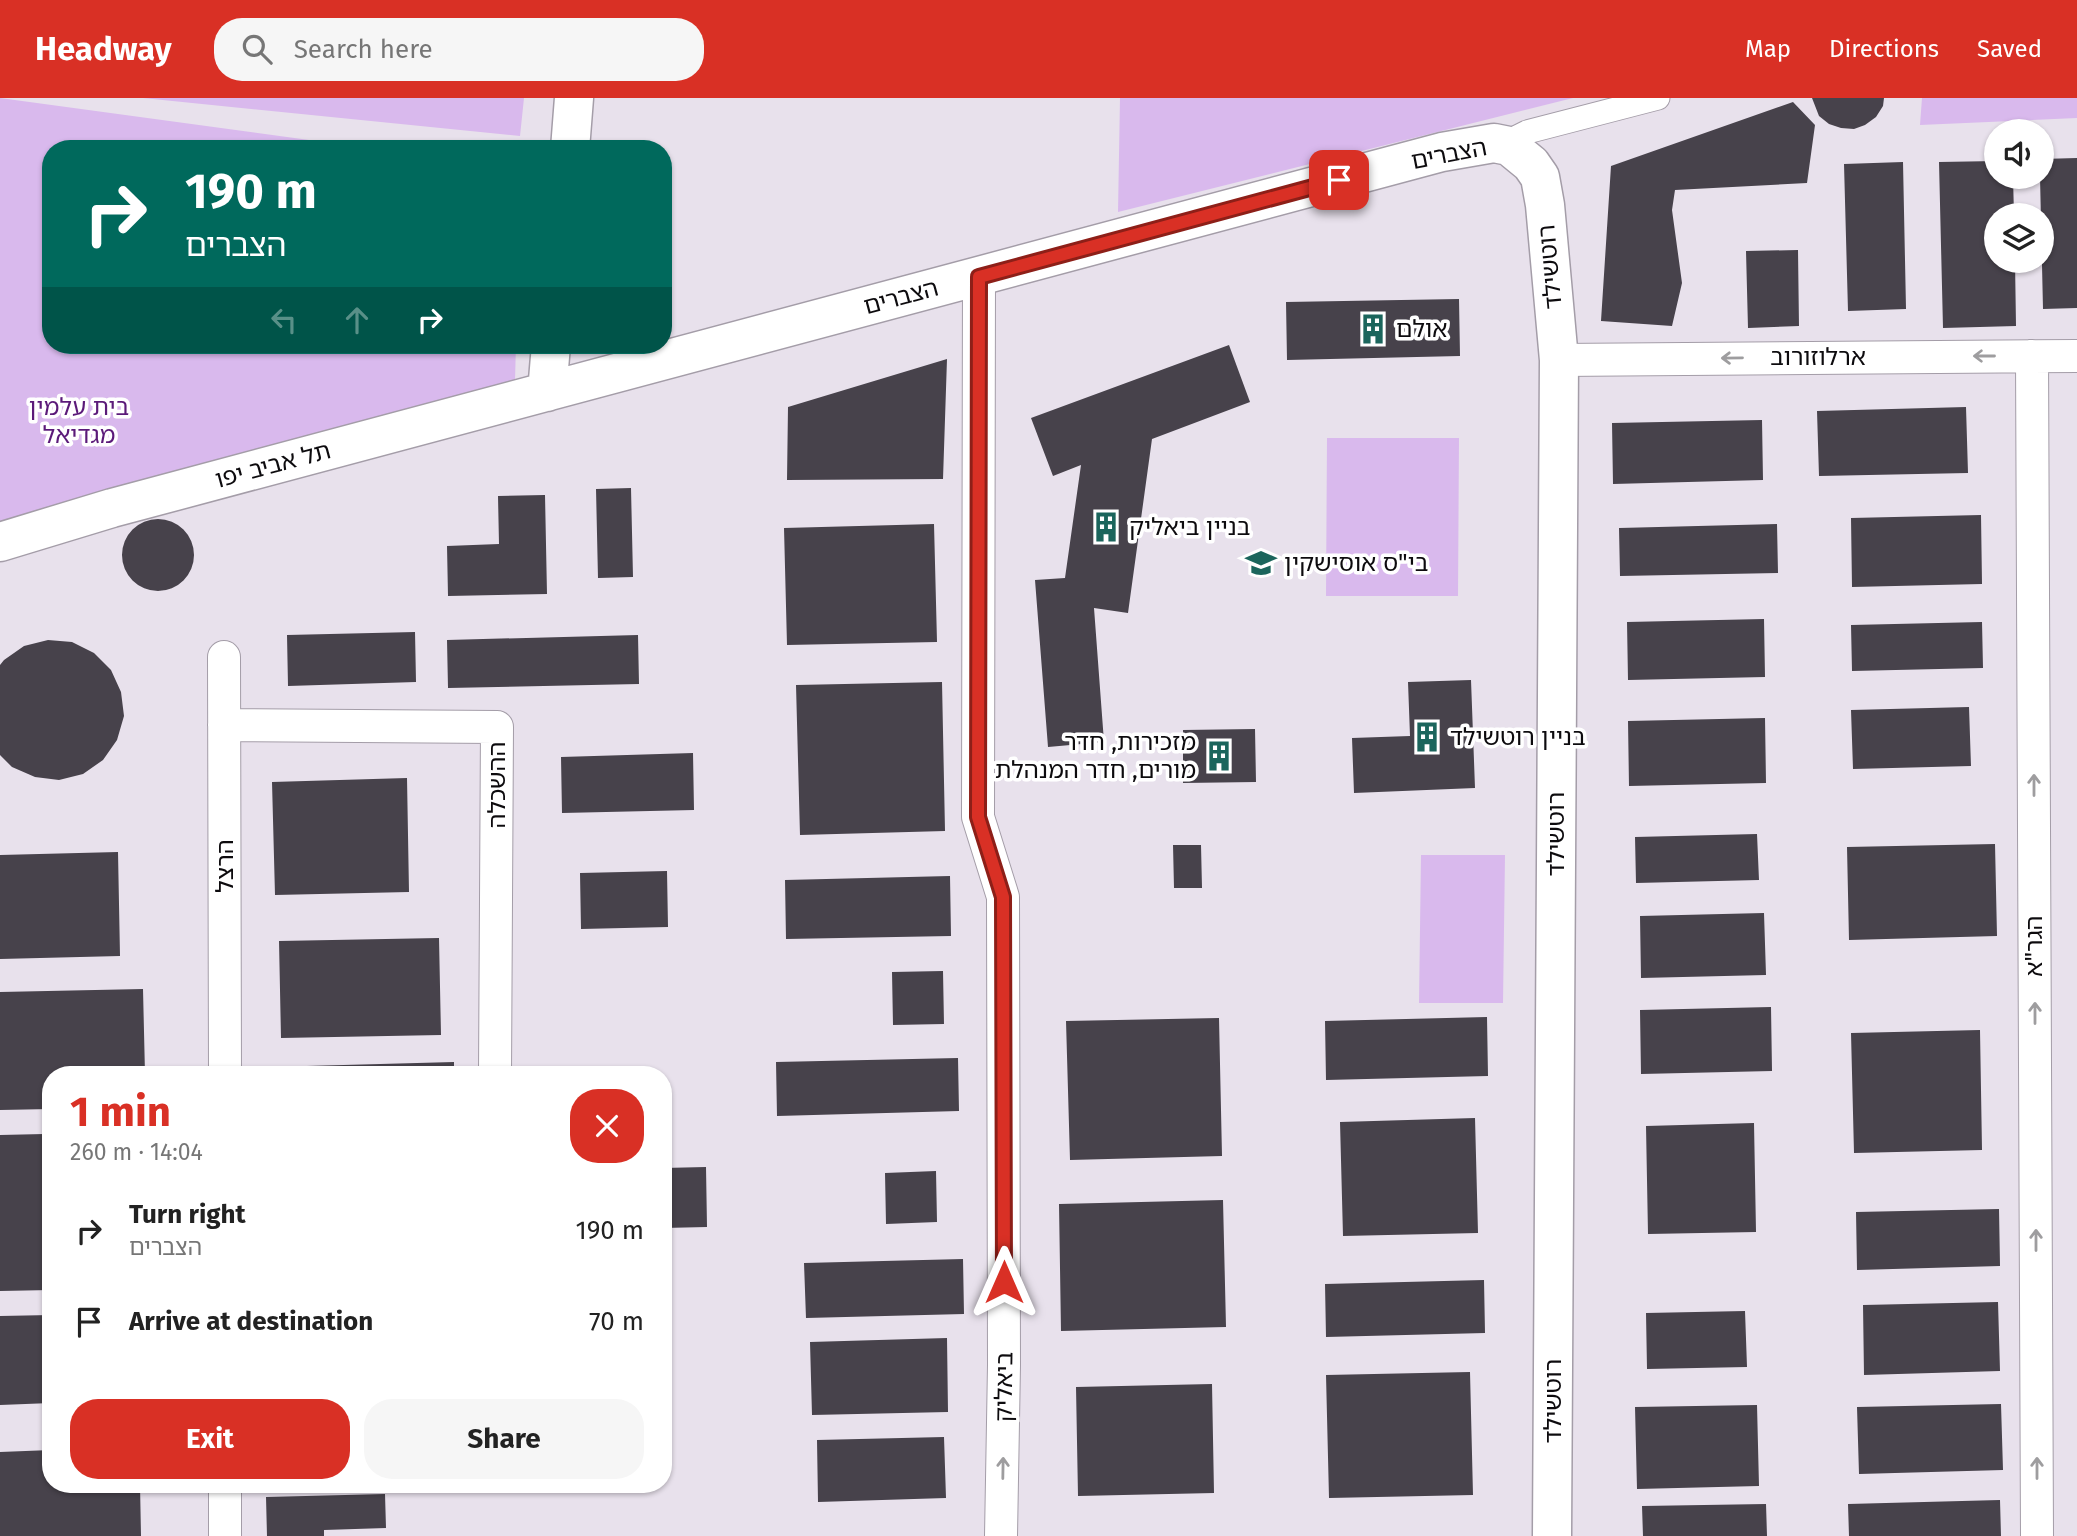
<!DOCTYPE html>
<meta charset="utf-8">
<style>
:root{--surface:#fff;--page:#f6f6f6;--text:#222;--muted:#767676;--accent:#d93025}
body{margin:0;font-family:"Fira Sans","Noto Sans Hebrew",sans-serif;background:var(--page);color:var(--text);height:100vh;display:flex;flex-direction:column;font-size:26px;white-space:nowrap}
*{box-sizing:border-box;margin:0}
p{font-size:23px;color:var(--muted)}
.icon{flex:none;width:38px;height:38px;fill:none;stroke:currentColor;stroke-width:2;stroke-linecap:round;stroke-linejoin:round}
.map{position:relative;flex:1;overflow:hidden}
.details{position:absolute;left:42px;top:968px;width:630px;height:427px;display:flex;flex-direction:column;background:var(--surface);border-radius:28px;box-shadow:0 2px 5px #0004}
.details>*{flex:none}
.guide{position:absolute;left:42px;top:42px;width:630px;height:214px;border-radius:28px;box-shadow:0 2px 5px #0004;background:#00695c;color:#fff;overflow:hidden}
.tools{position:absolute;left:1984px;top:21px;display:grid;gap:14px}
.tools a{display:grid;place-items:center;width:70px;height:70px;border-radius:50%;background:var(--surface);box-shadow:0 2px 5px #0004;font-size:35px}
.pin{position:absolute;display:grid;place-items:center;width:60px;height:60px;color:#fff;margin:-30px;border-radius:14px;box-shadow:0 4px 10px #0006}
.me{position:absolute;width:77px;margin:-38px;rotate:0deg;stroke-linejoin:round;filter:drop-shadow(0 0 5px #0008)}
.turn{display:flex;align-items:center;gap:24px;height:147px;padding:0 28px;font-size:32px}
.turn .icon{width:91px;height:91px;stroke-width:2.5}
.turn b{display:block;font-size:49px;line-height:60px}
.lanes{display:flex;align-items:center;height:66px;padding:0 28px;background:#0003;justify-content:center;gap:35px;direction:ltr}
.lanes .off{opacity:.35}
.round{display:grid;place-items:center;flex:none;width:74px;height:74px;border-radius:28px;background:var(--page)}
.headline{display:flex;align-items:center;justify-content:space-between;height:119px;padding:0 28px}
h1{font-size:42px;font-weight:700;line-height:52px;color:var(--accent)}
.button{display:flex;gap:14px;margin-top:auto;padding:14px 28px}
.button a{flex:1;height:80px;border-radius:28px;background:var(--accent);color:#fff;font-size:28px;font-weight:700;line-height:80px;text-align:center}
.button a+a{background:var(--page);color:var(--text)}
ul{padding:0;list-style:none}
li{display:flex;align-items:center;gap:21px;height:91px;padding:0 28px}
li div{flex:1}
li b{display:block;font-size:26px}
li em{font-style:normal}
header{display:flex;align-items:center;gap:42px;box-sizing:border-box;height:98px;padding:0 35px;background:var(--accent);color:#fff}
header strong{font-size:33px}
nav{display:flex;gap:38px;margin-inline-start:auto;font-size:24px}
.search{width:490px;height:63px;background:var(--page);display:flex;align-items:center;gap:18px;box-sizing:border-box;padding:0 24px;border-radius:28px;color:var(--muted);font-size:26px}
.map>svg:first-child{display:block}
.green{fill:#d9b9ed}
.building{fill:#47424b}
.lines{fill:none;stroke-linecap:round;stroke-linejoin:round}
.pedestrian-casing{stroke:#a49da8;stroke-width:25}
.minor-casing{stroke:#a49da8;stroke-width:34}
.tertiary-casing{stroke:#a49da8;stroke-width:41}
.pedestrian{stroke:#fff;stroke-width:23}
.minor{stroke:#fff;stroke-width:32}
.tertiary{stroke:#fff;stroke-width:38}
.oneway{stroke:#9e9d9f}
.route-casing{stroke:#8d1f18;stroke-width:18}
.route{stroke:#d93025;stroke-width:12}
.labels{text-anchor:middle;stroke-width:7;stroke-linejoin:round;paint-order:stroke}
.street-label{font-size:24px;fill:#0d0b0e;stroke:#fff}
.poi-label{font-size:24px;fill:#0d0b0e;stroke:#fff;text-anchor:start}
.park-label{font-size:24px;fill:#5b1a79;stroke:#fff}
</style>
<header>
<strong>Headway</strong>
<div class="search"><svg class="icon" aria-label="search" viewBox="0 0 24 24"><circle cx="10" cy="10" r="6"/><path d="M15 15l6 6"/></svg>Search here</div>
<nav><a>Map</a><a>Directions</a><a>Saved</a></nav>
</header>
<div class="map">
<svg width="2077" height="1438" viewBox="0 0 2077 1438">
<rect width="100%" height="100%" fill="#e8e1ec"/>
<path class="green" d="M0,0L375,51H51V247H516L515,282L0,423Z
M143,0H524L520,38Z
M1120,0H1573L1118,114Z
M1922,0H2077V20L1920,27Z
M1327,340H1459L1458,498H1326Z
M1421,757H1505L1503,905H1419Z"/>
<path class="building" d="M1812,0H1884L1883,8L1876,19L1865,27L1854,31L1841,30L1829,26L1819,18Z
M1793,4L1815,27L1807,85L1675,92L1672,112L1682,185L1672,228L1601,223L1611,68Z
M2077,60V210L2043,211L2040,79H2042V61Z
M1997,63V79H2013L2014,117H1997V163H2015L2016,228L1943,230L1939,64Z
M1903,64L1906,211L1848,213L1844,66Z
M1798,152L1799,228L1748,230L1746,153Z
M1459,201L1460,258L1287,262L1286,204Z
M1229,247L1250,304L1152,341L1128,515L1094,510L1104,644L1048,649L1035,482L1065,480L1081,367L1053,378L1031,320Z
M947,261L943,381L787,382L788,309Z
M1966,309L1968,375L1819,378L1817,313Z
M1762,322L1763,382L1613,386L1612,325Z
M631,390L633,479L598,480L596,391Z
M545,397L547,496L448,498L447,448L499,446L498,398Z
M1981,417L1982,486L1852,489L1851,420Z
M122 457a36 36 0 1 1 72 0a36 36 0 1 1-72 0Z
M934,426L937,544L787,547L784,430Z
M1777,426L1778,475L1620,478L1619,430Z
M1764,521L1765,579L1628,582L1627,524Z
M1982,524L1983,570L1852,573L1851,527Z
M415,534L416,584L288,588L287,537Z
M638,537L639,586L448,590L447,542Z
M48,542L72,544L94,555L111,572L121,594L124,618L117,642L103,662L83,676L59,682L35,679L12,669L0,657V567L4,562L24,548Z
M1471,582L1475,690L1354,695L1352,640L1410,638L1408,584Z
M942,584L945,733L800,737L796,587Z
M1969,609L1971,668L1853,671L1851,612Z
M1765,620L1766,685L1629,688L1628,623Z
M1255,631L1256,684L1183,685V632Z
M693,655L694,712L562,715L561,659Z
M407,680L409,794L275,797L272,684Z
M1757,736L1759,782L1636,785L1635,739Z
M1995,746L1997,838L1849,842L1847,749Z
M1173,747H1201L1202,790H1174Z
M118,754L120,858L0,861V757Z
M667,773L668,829L581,831L580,775Z
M950,778L951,838L786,841L785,782Z
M1764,815L1766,877L1641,880L1640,818Z
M439,840L441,937L281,940L279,843Z
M943,873L944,926L893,927L892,874Z
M143,891L145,976H51V1011L0,1012V894Z
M1771,909L1772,973L1641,976L1640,912Z
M1487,919L1488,978L1326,982L1325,923Z
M1219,920L1222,1058L1070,1062L1066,923Z
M1980,932L1982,1052L1854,1055L1851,935Z
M958,960L959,1013L777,1018L776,964Z
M454,964V976H270V969Z
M1475,1020L1478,1135L1343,1138L1340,1024Z
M1754,1025L1756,1134L1648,1136L1646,1028Z
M44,1036L45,1076L51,1075V1192L0,1193V1037Z
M706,1069L707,1129L663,1130V1070Z
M936,1073L937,1124L886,1126L885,1075Z
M1223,1102L1226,1229L1061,1233L1059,1106Z
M1999,1111L2000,1168L1857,1172L1856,1114Z
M963,1161L964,1216L806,1220L804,1165Z
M1484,1182L1485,1235L1326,1239L1325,1186Z
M1998,1204L2000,1273L1864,1277L1863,1207Z
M1745,1213L1747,1269L1647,1271L1646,1215Z
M51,1217V1305L0,1307V1218Z
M947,1240L948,1314L812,1317L810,1244Z
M1470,1274L1473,1397L1329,1400L1326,1277Z
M1212,1286L1214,1395L1078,1398L1076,1289Z
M2001,1306L2003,1372L1859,1376L1857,1309Z
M1757,1307L1759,1388L1637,1391L1635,1309Z
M944,1339L946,1400L818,1404L817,1342Z
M51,1352V1386H140L141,1438H0V1354Z
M385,1396L386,1430L324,1432V1438H267L266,1399Z
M2000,1402L2001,1438H1849L1848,1406Z
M1766,1406L1767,1438H1643L1642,1408Z"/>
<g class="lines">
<g class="pedestrian-casing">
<path id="pedestrian" d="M1509,48L1517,39L1527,34L1658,0"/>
</g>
<g class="minor-casing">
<path id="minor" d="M979,179L978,719L1003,799L1004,1267L1001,1438
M2032,258L2037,1438
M1559,262L2077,258
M224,559L225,976
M224,627L497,629L495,976
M225,1386V1438"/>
</g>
<g class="tertiary-casing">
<path id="tertiary" d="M570,51L574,0
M547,294L551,247
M0,444L112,410L1442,54L1494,45L1509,48L1531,66L1540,79L1545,107L1559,262L1552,1438"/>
</g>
<use href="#pedestrian" class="pedestrian"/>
<use href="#minor" class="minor"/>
<use href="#tertiary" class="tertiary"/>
</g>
<defs><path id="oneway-shaft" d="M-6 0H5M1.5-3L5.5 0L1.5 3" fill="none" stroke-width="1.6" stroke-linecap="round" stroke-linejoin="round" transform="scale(1.75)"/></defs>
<g class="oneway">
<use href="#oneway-shaft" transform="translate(1984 258) rotate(180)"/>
<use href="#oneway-shaft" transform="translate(1732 260) rotate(179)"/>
<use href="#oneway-shaft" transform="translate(2034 687) rotate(-90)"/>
<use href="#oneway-shaft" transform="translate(2035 915) rotate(-90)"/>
<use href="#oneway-shaft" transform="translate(2036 1142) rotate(-90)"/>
<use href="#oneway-shaft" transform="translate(1003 1370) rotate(-89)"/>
<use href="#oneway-shaft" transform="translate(2037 1370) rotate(-90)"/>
</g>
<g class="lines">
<g class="route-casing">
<path id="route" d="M1004,1184L1003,799L978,719L979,179L1339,82"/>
</g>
<use href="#route" class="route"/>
</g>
<defs>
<g id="building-bare" transform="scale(2.415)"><path d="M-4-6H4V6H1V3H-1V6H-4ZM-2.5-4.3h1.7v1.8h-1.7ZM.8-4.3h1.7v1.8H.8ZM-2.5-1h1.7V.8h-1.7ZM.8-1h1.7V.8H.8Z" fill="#1b655c" stroke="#fff" stroke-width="2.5" paint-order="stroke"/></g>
<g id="school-bare" transform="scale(2.415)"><path d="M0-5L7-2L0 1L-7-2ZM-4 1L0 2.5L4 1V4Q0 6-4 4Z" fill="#1b655c" stroke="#fff" stroke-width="2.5" paint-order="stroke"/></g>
</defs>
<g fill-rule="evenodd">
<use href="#building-bare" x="1373" y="231"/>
<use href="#building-bare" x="1106" y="429"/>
<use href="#school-bare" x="1261" y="465"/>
<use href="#building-bare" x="1427" y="639"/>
<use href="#building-bare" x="1219" y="658"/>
</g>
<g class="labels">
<g class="street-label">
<text transform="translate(1449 56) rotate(-11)" y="8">הצברים</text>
<text transform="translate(1550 169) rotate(-95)" y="8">רוטשילד</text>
<text transform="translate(901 199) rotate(-15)" y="8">הצברים</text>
<text x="1818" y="267">ארלוזורוב</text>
<text transform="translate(273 367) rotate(-15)" y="8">תל אביב יפו</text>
<text transform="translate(497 687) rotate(-90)" y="8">ההשכלה</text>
<text transform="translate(1556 736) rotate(-90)" y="8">רוטשילד</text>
<text transform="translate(225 768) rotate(-90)" y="8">הרצל</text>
<text transform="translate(2034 848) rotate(-90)" y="8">הגר"א</text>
<text transform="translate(1004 1289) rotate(-89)" y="8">ביאליק</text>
<text transform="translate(1553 1303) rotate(-90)" y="8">רוטשילד</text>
</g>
<g class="poi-label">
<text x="1396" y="239">אולם</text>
<text x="1129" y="437">בניין ביאליק</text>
<text x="1284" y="473">בי"ס אוסישקין</text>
<text x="1450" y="647">בניין רוטשילד</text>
<text x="1196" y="652" text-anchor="end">מזכירות, חדר<tspan x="1196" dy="28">מורים, חדר המנהלת</tspan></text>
</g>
<g class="park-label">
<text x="79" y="317">בית עלמין<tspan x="79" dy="28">מגדיאל</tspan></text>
</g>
</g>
</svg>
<div class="tools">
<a><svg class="icon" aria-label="sound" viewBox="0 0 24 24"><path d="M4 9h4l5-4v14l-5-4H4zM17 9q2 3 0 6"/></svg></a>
<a><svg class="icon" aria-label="layers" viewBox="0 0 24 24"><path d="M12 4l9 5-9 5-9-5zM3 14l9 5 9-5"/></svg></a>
</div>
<div class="pin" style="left:1339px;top:82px;background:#d93025"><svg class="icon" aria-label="arrive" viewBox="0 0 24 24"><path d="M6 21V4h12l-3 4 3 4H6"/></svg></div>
<svg class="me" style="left:1004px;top:1184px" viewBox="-20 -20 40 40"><path d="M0-17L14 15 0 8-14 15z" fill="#d93025" stroke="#fff" stroke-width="4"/></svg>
<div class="guide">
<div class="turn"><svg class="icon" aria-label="right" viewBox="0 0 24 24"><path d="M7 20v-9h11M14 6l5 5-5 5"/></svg><div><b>190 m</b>הצברים</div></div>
<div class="lanes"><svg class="icon off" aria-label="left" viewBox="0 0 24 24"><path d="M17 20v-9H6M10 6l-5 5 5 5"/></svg><svg class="icon off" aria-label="ahead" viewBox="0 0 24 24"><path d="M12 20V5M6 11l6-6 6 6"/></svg><svg class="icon" aria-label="right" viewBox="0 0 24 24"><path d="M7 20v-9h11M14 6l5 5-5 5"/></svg></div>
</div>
<section class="details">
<div class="headline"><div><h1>1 min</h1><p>260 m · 14:04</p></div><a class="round" style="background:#d93025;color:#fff"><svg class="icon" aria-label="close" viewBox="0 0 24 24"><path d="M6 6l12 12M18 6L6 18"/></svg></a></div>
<ul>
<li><svg class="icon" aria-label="right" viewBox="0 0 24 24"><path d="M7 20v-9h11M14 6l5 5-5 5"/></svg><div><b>Turn right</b><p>הצברים</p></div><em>190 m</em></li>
<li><svg class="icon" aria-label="arrive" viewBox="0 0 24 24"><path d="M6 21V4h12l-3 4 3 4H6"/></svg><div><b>Arrive at destination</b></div><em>70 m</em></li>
</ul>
<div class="button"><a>Exit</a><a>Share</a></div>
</section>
</div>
